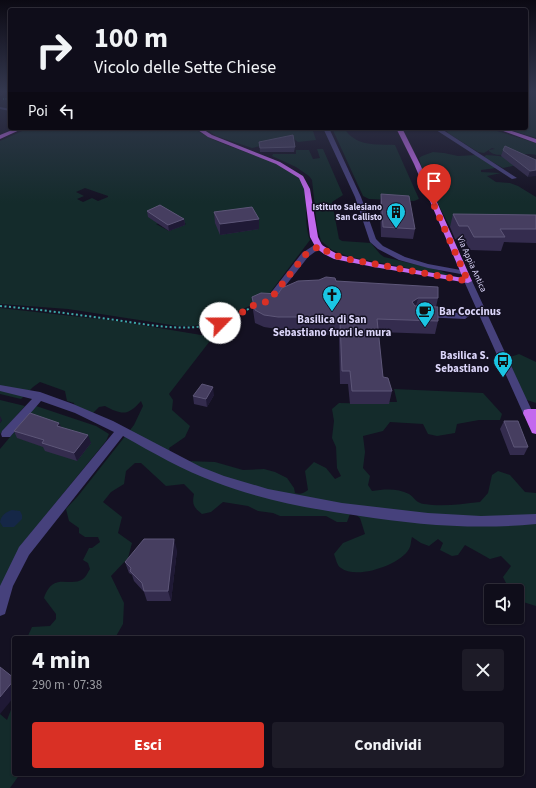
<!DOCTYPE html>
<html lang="it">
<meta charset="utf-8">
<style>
:root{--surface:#0f0d1a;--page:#1d1b27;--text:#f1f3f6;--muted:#9b9ca2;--line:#2f2d39;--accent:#d93025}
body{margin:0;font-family:"Source Sans 3",sans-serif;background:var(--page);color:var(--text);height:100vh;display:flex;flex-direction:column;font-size:15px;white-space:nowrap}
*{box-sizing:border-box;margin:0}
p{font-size:13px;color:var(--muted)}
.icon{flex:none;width:22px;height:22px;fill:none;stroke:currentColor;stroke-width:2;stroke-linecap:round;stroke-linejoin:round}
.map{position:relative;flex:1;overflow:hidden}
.details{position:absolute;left:12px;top:636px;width:512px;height:140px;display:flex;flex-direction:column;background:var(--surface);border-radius:4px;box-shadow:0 1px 3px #0004,0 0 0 1px var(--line)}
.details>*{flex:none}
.banner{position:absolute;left:8px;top:8px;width:520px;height:122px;border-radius:4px;box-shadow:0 1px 3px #0004,0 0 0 1px var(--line);background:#0f0d1a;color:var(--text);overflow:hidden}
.controls{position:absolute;left:484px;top:584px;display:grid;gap:8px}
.controls a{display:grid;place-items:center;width:40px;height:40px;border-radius:4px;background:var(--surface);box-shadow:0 1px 3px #0004,0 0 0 1px var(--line);font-size:20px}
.pin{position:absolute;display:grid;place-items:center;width:34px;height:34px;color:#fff;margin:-41px -17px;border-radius:50% 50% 50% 0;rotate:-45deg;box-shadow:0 0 4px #0007}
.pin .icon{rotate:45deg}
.me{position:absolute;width:44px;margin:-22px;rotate:67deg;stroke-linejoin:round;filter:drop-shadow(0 0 3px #0008)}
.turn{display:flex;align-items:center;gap:14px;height:84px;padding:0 20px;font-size:18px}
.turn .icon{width:52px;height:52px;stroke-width:2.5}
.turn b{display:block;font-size:28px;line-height:34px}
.then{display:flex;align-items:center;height:38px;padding:0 20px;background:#0003;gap:8px;font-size:15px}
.round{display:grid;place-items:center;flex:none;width:42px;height:42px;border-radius:4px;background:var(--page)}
.overview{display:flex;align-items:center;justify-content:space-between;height:68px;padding:0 20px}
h1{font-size:24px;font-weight:700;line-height:30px}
.primary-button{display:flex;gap:8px;margin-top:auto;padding:8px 20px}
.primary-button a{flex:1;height:46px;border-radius:4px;background:var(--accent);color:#fff;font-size:16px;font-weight:700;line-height:46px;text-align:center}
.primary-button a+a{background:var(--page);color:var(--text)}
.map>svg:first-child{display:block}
.green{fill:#142b2b;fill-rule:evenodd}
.water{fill:#152747}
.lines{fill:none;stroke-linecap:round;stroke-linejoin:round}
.path-far1{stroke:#3ca8a7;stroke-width:1.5;stroke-dasharray:1 1.5;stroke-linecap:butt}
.path{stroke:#3ca8a7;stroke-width:2;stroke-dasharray:2 2.5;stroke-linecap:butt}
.minor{fill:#46417c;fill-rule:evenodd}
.major{fill:#c369ee;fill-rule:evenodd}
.wall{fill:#342c4e}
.shaded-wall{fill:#1f1935}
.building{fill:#463e60;stroke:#5d5678}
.route{stroke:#d93025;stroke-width:7;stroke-dasharray:0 12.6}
.labels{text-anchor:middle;stroke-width:3;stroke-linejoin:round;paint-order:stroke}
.far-poi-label{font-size:9px;font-weight:bold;fill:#dcd6fa;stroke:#141122;text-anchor:end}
.far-street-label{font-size:9px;fill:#dcd6fa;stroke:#141122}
.poi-label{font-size:11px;font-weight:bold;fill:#dcd6fa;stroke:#141122;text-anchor:start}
</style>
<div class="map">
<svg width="536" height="788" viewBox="0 0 536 788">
<rect width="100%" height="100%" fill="#141122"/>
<path class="green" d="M526,92H536V138L505,128H526Z
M29,128H195C214,148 293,160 303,183C309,200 303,221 310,240L266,298L218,321L193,326H178L68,309L0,304V141ZM85,188L108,196V197L98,201L92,198L83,202L77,199L84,196L76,192ZM180,220L186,224L169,231L156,224Z
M205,128H312L316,140L298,142L294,139L252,148L216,136Z
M332,128H344C356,147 375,144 395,145L419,199L414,201L369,199L363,196Z
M439,128H487L536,143V155C524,151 497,160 489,151V150L495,149L492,148L484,153L478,152L448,133L447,131Z
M317,149H323L343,195L332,202L339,239L342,241L371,243L380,254L384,257L439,270L454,277L350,257L332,250L321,241L317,226L312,180L309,176L296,167L272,156L273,154H296V150H309L313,159L320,158Z
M433,152L444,153L458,156L476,155L496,168L481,170V172L501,173L487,176L496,182L510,183L518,186L536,197V228L450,227L427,183L441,184L440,182H446L443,174L423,172L419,158L422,156Z
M486,155L499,156L526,163L503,168L484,157Z
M0,308L117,321L213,337L169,394L173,400L172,410L190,426L185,437L169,448L171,455L185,461L215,462L243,470L264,469L275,472L287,478L294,488L295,493C300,495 304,493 308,490L305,471L314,462L326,468L335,479L341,476L337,468L336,447L332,438L334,421L332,409L339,403L388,404V402H397L394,389L483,393L502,414L500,420H479L457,424L455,433L437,436L428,434L423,424L390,422L383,431L363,436L365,452L363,468L370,476L368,485L372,491C384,489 398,488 409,494C415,498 416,503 424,504C442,507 462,504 480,502L488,493L492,475L498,471L510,475L525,492L536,493V606L523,602L517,596V591H512L508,587L503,577L511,566L501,556L490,559L465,545L458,555L452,556L440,550L443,543L438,539L429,546L421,543L412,537C411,540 411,546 409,549C400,565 356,580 341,568C337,566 336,559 334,554L343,543L365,534L360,518L354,513L350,514L347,522H337L326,516H280L273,513L258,511L248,506L223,502L211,512L202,514C193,507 192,504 194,494L184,484L166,486L141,463H135L126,471L124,484L111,492L103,502L122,517L118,533L132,543L128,558L111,576L124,603L123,624L115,638H27L32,627L50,626L56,619V614L44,598C53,571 70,588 83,579C86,577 88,572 90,569L88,563L83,560L89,548H92L100,542L98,537H85L79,533V528L69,521L66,509L78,496L134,425L143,406L141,401C128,416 122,415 105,406L99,407L93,413L75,410L74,403L67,401L65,391L40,382L33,387L21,399L0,394Z
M519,354L536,362V403L524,399L507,358Z
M0,400L25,406L0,434V423L2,420H0Z
M36,406L96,426L109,434L106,441L22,544L4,589L0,586V449ZM18,438L90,443L48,448Z
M14,702V774H20L10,788H0V714L7,720Z"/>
<path class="water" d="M12,510L20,511L22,515V519L14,527H3L0,522C1,515 6,512 12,510Z"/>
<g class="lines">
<path class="path-far1" d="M3,99H10"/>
<path class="path" d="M0,306C36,309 72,314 109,319C145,324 183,333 220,323C233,319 243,312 255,305"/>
<path class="minor" d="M0,107L10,109V111L0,109Z
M323,128H329L361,197L376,239L383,246L405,257L428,264L466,271V275L428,268L399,260L378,249L370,242L355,197Z
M433,128H440L517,178L512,179Z
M316,244H322L323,246L308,257L272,303H266L265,301L266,299L302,253Z
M465,279H471L472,281L533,413L532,416H524L523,413L464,281Z
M425,312L465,313L469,316L465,319L422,317L421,315Z
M0,385L40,392L73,404L113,421L201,467L224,476L268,489L342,503L428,513L481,516L536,514V524C477,530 418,525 360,516C311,509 262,500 215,482C183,470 153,453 123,436L29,555L13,586L5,614L0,616V586L19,547L114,432L75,413L41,401L10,437H2L1,434L2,431L32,399L0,391Z"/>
<path class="major" d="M17,128H24L0,139V135Z
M195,128H201L212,135L280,162L303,176L310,189L318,237L322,245L330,250L339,255L374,263L463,278L414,164L396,128H402L420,164L472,281L468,283L374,267L334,259L324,254L316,248L310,237L304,189L299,178L276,164L208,137Z
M495,128H503L536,139V143Z
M528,409H536V434L532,433L523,413L524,410Z"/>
</g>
<path class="wall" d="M259,142L295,147L294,152H260Z
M503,150L536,160L528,177L501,156Z
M381,194L415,229L413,239L381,237L380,204Z
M147,211L184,219L185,225L169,231L148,217Z
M214,212L259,219V229L220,235L215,223Z
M453,214L536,215V243L504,242L501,251L470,250L464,239H455L450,227Z
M336,281L438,298L436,307L438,321L435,334L378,332L383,377L392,391L389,404H350L348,384H340L339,335H310V329H277L264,327L255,323L253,310L252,297L278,294Z
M214,395L207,407L194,404L193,396Z
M504,421L528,447L524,455H510L500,429Z
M61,427L91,443L77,461L45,451L43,447L17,438L14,431Z
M177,550L171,601H147L144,592L134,581L132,575L129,573L125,562Z"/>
<path class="shaded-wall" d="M0,92H8L0,96Z
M536,170V176L528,177L530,171Z
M184,219L185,225L169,231L168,225Z
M259,219V229L220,235V224Z
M418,298L415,310L412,302Z
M213,387L214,395L207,407L206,399Z
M0,416L2,420L0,423Z
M59,423L63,430L57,426Z
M88,435L91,443L77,461L74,453Z
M174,539L177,550L171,601L168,591Z
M14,680V697L0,714V697Z"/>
<path class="building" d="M293,135L295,147L260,148L259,142Z
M505,146L536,160V170L530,171L503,150Z
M381,194L409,196L415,229L383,227Z
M160,205L184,219L168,225L147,211Z
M252,207L259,219L220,224L214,212Z
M453,214L536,215V229H500L505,237H474L468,226H459Z
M326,277L335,278L336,281L438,287V298H418L412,302L415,306L438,307V321L377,319L383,377L388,378L392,391H352L350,371H342L340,322H311V317H278L264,315L255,310L252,297L261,293L278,294L282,288L298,281L319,280Z
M202,384L213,387L206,399L193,396Z
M30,413L59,423L57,426L88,435L74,453L42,443L44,440L14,431Z
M504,421H518L528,447H514Z
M144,539H174L168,591H144L142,583L130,571L131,568L125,562Z
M0,667L14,678V680L0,697Z"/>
<linearGradient id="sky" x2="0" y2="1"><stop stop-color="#0b0913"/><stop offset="0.45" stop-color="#34384f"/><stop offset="1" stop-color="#34384f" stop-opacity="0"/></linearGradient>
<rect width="536" height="203" fill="url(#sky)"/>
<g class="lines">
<path class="route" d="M220,323L233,318L254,305L269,301L305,255L319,246L331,254L347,259L468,281L434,205"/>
</g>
<defs>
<g id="building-pin" transform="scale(1)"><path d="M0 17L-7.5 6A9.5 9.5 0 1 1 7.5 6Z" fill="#1ac5e3" stroke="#141122"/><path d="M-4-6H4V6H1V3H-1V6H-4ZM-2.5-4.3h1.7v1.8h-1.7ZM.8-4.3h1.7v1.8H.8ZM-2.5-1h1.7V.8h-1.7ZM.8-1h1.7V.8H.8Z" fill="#111"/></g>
<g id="church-pin" transform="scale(1)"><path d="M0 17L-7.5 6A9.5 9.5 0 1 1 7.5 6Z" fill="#1ac5e3" stroke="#141122"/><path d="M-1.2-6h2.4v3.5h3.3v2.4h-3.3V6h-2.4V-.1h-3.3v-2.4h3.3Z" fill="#111"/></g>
<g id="cafe-pin" transform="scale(1)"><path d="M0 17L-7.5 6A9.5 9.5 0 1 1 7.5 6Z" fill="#1ac5e3" stroke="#141122"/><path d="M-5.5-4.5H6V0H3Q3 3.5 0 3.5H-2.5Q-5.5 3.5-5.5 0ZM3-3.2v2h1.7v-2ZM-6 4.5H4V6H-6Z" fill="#111"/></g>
<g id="bus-pin" transform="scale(1)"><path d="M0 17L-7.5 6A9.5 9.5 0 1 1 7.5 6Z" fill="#1ac5e3" stroke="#141122"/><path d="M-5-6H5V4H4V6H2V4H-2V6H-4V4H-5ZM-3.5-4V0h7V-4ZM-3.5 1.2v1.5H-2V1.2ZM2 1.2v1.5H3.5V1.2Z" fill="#111"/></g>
</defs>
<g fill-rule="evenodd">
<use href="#building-pin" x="396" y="212"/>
<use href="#church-pin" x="332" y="295"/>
<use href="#cafe-pin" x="425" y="311"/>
<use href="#bus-pin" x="503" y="361"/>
</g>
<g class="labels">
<g class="far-poi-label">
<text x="382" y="210">Istituto Salesiano<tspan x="382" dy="10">San Callisto</tspan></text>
</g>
<g class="far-street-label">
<text transform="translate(472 264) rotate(66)" y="3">Via Appia Antica</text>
</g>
<g class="poi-label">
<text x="439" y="315">Bar Coccinus</text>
<text x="332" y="323" text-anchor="middle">Basilica di San<tspan x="332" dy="13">Sebastiano fuori le mura</tspan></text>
<text x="489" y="359" text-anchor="end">Basilica S.<tspan x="489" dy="13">Sebastiano</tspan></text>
</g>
</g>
</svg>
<div class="controls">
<a><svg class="icon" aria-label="sound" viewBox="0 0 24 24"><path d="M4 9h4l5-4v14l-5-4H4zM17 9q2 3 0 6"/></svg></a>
</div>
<div class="pin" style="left:434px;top:205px;background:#d93025"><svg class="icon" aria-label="arrive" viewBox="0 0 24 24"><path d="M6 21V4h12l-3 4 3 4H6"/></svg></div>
<svg class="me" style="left:220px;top:323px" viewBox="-20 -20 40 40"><circle r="19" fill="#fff"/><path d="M0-13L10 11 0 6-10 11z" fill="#d93025"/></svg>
<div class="banner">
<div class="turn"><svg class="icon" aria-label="right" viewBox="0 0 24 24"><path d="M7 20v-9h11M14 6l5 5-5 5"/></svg><div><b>100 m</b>Vicolo delle Sette Chiese</div></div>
<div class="then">Poi<svg class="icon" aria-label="left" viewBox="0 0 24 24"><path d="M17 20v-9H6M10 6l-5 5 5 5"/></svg></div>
</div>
<section class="details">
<div class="overview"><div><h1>4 min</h1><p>290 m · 07:38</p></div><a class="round"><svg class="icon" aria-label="close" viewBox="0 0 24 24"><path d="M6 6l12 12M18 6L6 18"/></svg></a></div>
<div class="primary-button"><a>Esci</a><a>Condividi</a></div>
</section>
</div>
